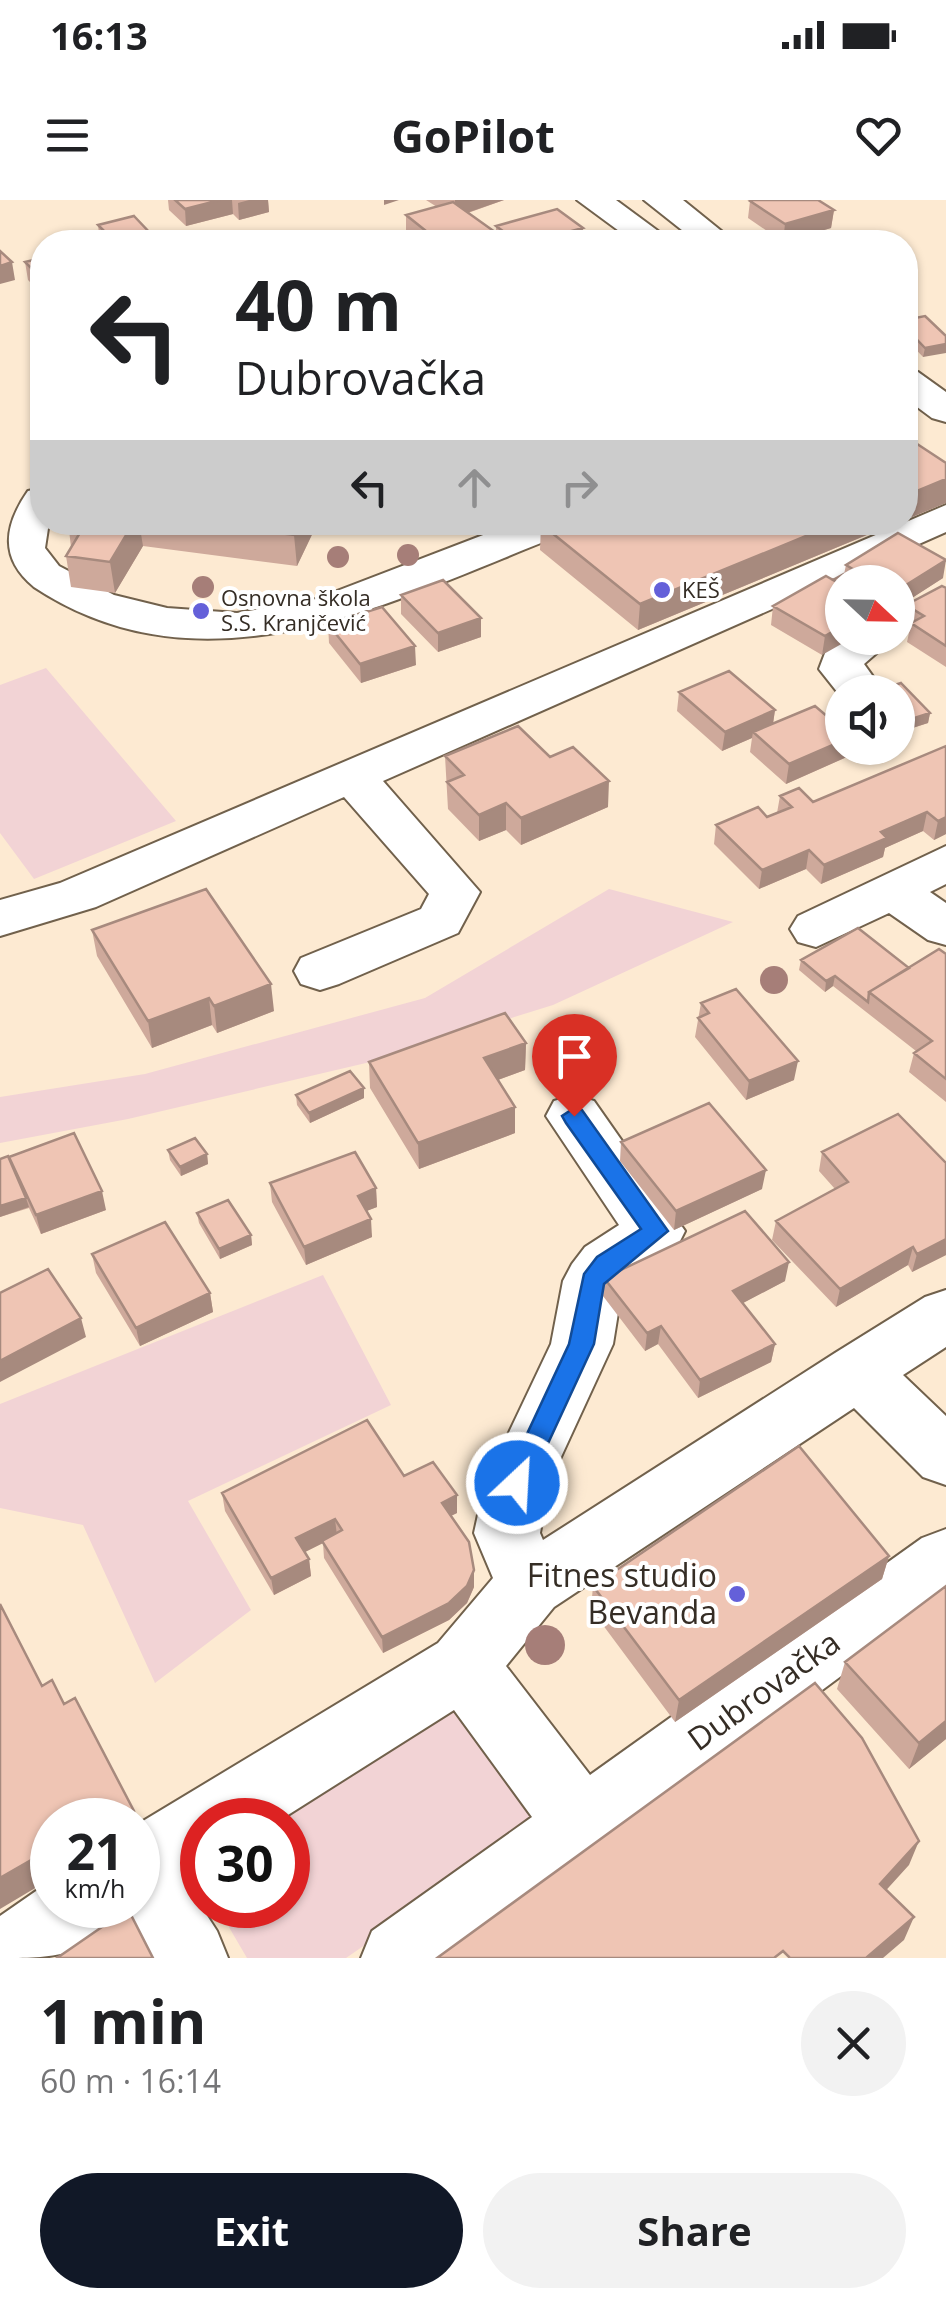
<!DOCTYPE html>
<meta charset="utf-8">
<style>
:root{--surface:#fff;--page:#f2f2f2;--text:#202124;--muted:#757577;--accent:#111827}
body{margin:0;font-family:"Open Sans",sans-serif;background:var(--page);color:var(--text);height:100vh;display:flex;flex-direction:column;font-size:38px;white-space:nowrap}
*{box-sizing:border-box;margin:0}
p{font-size:32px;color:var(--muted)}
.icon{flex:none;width:55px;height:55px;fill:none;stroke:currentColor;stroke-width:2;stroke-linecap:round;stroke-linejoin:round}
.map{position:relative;height:1758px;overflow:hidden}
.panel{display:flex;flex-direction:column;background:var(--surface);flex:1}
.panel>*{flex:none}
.guide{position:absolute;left:30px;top:30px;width:888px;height:305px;border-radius:40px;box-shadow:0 2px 8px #0004;background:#fff;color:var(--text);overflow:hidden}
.needle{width:65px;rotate:112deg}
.fabs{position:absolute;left:825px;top:365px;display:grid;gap:20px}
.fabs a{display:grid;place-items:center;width:90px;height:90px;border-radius:50%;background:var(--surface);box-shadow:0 2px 8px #0004;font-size:50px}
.speed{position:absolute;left:30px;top:1598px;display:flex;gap:20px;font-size:50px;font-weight:700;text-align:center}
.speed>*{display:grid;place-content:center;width:130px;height:130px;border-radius:50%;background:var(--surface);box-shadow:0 2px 8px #0004;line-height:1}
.speed small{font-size:25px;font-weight:400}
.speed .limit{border:15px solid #d22;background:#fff;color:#111}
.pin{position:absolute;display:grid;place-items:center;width:85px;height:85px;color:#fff;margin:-102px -42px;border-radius:50% 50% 50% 0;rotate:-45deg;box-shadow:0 0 10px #0007}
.pin .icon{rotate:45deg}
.me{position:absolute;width:110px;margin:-55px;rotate:25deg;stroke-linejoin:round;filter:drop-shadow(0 0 8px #0008)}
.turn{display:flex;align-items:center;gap:35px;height:210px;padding:0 40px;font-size:45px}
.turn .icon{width:130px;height:130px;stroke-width:2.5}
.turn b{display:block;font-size:70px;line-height:85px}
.lanes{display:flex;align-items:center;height:95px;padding:0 40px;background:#0003;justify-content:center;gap:50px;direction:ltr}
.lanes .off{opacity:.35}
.round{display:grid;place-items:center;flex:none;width:105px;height:105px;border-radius:52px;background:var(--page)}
.headline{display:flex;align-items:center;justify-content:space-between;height:170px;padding:0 40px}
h1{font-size:60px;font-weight:700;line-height:75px}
.cta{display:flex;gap:20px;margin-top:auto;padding:20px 40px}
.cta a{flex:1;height:115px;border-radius:60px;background:var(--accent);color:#fff;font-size:40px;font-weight:700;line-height:115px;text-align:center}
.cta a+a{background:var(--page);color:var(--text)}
.status{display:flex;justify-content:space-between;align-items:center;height:70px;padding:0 50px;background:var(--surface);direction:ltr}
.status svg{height:28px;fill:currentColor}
header{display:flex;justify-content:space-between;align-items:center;height:130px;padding:0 40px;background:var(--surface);font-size:45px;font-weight:700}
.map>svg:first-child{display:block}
.green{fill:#f2d3d5}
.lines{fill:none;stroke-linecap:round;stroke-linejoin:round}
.minor-casing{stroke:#71614c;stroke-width:4}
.minor{fill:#fff;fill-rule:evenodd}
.tree{fill:#a67e78}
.wall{fill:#cea99b}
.shaded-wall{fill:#a78a7e}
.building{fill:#efc5b4;stroke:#a78a7e;stroke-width:2.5}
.route{fill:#1a73e8;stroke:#114b97;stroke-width:2.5}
.poi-dot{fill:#6460d9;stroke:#fff;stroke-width:4}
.labels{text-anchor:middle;stroke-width:8;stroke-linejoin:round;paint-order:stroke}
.far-poi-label{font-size:22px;fill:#352d25;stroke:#fff;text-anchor:start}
.near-poi-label{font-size:32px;fill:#352d25;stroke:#fff;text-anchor:end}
.near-street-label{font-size:32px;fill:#352d25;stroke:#fff}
</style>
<div class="status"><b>16:13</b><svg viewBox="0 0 49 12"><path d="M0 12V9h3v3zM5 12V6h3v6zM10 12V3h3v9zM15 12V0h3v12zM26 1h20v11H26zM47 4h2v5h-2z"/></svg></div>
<header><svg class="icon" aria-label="menu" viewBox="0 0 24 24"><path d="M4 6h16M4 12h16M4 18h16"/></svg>GoPilot<svg class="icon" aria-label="heart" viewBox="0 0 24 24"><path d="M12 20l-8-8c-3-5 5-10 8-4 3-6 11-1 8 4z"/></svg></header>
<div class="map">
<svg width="946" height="1758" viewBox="0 0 946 1758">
<rect width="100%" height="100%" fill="#fdead2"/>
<path class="green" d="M46,468L176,621L34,679L0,633V485Z
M609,689L733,722L553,805L366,863L128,919L0,943V897L145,874L425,798Z
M323,1075L391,1205L188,1301L251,1410L155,1483L83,1325L0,1308V1204Z
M453,1480L552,1616L346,1758H247L216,1705H288V1620H228Z"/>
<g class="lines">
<g class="minor-casing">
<path id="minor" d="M577,0H616L673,42H634Z
M644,0H683L735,42H697Z
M905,169L918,172L946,192V222L932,218L905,198Z
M42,288V322H49L45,348L59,366L114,395L167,408L237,413L316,399L517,322H576L571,331C400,397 210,503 34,387C0,359 3,327 28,291Z
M946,305V332L383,581L480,692L458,733L339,784L320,790L301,784L294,771L301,758L421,709L429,694L344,597L96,707L0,736V700L60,683Z
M843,438H894L864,464L884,492H842V498L819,469L827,448Z
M946,646V684L930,692L946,703V745L928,740L889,713L816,747L798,742L790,729L798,716Z
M574,895L594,901L685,1031L677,1047L622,1088L613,1144L549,1283L540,1333L543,1340L835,1153L925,1097L946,1090V1147L903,1175L946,1216V1285L923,1277L854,1208L554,1407L506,1466L590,1575L922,1338L946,1329V1398L462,1758H361L372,1731L532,1617L454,1510L280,1620H202V1668L184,1680L217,1731L228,1758H146L116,1711C94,1758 50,1758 0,1758V1716L52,1680V1705H138V1624L438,1443L493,1378L474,1333L485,1283L551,1144L563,1081L572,1064L585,1047L619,1025L546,916L554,901Z"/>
</g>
<use href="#minor" class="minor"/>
</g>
<g class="tree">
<circle cx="408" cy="355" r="11"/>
<circle cx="338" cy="357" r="11"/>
<circle cx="203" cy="387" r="11"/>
<circle cx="774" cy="780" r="14"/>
<circle cx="545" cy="1445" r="20"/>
</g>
<path class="wall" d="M168,0H268L269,12L239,20L233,14L186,26L169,10Z
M426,0H504L468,13L496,33V26L583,28L582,42H596H406L415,40L406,33V15L437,7Z
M750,1L834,10L831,28L783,42L748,18Z
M98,25L153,36L173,42H100Z
M42,58V94L28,80L25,62Z
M905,120L946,136L923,157L905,138Z
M68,322H318L297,366L143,346L115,393L71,387L66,356L71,347Z
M898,322L638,430L540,350L541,324Z
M846,365L943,378L898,407V382H842L822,455L771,425L773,406L844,374Z
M946,388V467L907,442L910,428L903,424L906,405Z
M401,395L481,418V437L438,452L401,414Z
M328,424L416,465L361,483L329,443Z
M679,492L775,510L773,524L842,548H850L849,556L786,584L750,552L752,538L722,551L677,511Z
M898,492L930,513L928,523L900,532L898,530Z
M946,546V634L934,640L923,631L885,648L883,657L821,684L806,669L759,689L714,644L716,625L767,617L777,613L780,596L813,602Z
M445,556L550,557L608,607L521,645L506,630L479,641L448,609Z
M92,730L274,811L217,833L212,825L152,848L97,756Z
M946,754V902L909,872L914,853L916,851L833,786L825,792L799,770L801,760L909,768Z
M701,803L794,880L746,900L695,837Z
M526,843L525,870L498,880L515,933L419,969L370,888L369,862Z
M364,888V898L310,923L297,905L296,895Z
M621,942L762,989L674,1030L620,961Z
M168,950L207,954L208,964L181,976L170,960Z
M822,952L946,963V1055L912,1072L908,1065L836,1107L772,1040L776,1021L835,989L819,971Z
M0,959L106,1010L41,1034L29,1008L0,1017Z
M270,983L376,988L377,1007L366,1011L372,1037L306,1065L272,1002Z
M197,1013L251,1035L252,1045L220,1059L199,1023Z
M92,1054L210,1093L213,1112L140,1146L96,1073Z
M604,1078L785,1081L742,1103L775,1144L771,1162L698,1198L658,1144L645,1151L603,1096Z
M404,1276L457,1313L451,1316L474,1370V1387L467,1403L449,1420L383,1453L324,1358L323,1343L305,1352L309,1359L311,1376L274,1395L225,1311L222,1293Z
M889,1356L882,1379L675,1522L591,1409L593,1386Z
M845,1462L946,1539L909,1569L837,1489Z"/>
<path class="shaded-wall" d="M220,0H232L233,14L186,26L185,9Z
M249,0H268L269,12L239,20L238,3Z
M384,0H399L384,5Z
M455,0H504L455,17Z
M834,10L831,28L783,42L785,24Z
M583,28L582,42H530Z
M12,62L15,80L0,84V66Z
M946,144V153L923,157L925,148Z
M946,279V303L905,320V296Z
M134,322H139L143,346L115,393L110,362Z
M300,322H318L297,366L294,335Z
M840,322H898L638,430L640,404Z
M946,360L943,378L898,407V390Z
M481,418V437L438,452V433Z
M842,426V438H852L822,455L825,436Z
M415,446L416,465L361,483L360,464Z
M775,510L772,530L753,532L752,538L722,551L725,532Z
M930,513L928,523L900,532L902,522Z
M842,541V548H850L849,556L786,584L789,564Z
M609,581L608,607L521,645V618Z
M506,603V630L479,641V615Z
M927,612L923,631L885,648L883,657L821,684L824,665L881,632Z
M946,617V634L934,640L938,621Z
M809,650L806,669L759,689L762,670Z
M835,776L833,786L825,792L826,781Z
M271,784L274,811L217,833L214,806Z
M209,798L212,825L152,848L148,821Z
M526,843L525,870L484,885V858Z
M798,861L794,880L746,900L749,881Z
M364,888V898L310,923L309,913Z
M515,907V933L419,969L418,943Z
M207,954L208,964L181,976L180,967Z
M766,970L762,989L674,1030L676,1011Z
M376,988L377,1007L359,1014L358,996Z
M102,991L106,1010L41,1034L36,1015Z
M26,998L29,1007L0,1017V1006Z
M371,1019L372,1037L306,1065L304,1047Z
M251,1035L252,1045L220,1059L219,1049Z
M946,1039V1055L912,1072L917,1054Z
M913,1047L908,1065L836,1107L840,1089Z
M789,1062L785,1081L730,1110L733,1091Z
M210,1093L213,1112L140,1146L136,1128Z
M81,1118L86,1137L0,1182V1161Z
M661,1126L658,1144L645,1151L647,1133Z
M775,1144L771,1162L698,1198L700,1180Z
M457,1295V1313L442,1320V1303Z
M335,1319L337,1336L299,1355L296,1338Z
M889,1356L882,1379L675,1522L679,1500Z
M309,1359L311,1376L274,1395L271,1378Z
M474,1370V1387L467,1403L449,1420L383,1453L382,1437Z
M946,1521V1539L909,1569L919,1543Z
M134,1611L137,1620H118Z
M138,1622L142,1636L138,1638Z
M919,1641L909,1665L870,1708L880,1684Z
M52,1648V1678L0,1709V1678Z
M914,1717L904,1740L883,1758H866Z"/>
<path class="building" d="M175,0H220L185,9Z
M752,0H818L834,10L785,24L750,1Z
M453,2L509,42H406L431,35L406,15Z
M557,9L583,28L530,42H518L496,26Z
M134,16L153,36L164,33L173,42H115L98,25Z
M0,51L12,62L0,66Z
M42,58V79L25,62Z
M925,116L946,136V144L925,148L905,127V120Z
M905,236L946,263V279L905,296Z
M68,322H134L110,362L66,356L84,326L67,324Z
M196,322H300L294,335Z
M544,322H840L640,404L541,324Z
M898,333L946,360L898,390V382H875L846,365Z
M844,374L859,382H842V385L833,380Z
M826,376L842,385V426L825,436L773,406Z
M443,380L481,418L438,433L401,395Z
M942,386L946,388V446L911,423L924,416L906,405Z
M382,407L415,446L360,464L328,424Z
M729,471L775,510L725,532L679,492Z
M901,483L930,513L902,522L898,518V492H873Z
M815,506L842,529V541L789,564L753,532Z
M518,526L550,557L573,547L609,581L521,618L506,603L479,615L447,582L464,575L445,556Z
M946,546V617L938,621L927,612L881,632L887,638L824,665L809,650L762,670L716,625L758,607L767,617L792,607L780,596L799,588L813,602Z
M206,689L271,784L214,806L209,798L148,821L92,730Z
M858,728L909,768L869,792L868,802L835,776L826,781L801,760Z
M939,749L946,754V879L914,853L932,841L869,792Z
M736,789L798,861L749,881L698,818L709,813L701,803Z
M505,813L526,843L484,858L515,907L418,943L369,862Z
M350,871L364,888L309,913L296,895Z
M709,903L766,970L676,1011L621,942Z
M898,914L946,963V1039L917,1054L913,1047L840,1089L776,1021L848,982L822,952Z
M74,933L102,991L36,1015L9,957Z
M195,938L207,954L180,967L168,950Z
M355,952L376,988L358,996L371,1019L304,1047L270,983Z
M8,956L26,998L0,1006V959Z
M228,1000L251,1035L219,1049L197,1013Z
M745,1011L789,1062L733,1091L775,1144L700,1180L661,1126L647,1133L604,1078Z
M165,1022L210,1093L136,1128L92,1054Z
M48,1069L81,1118L0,1161V1093Z
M367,1220L404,1276L433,1262L457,1295L442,1303L469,1342L474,1370L467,1386L449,1403L382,1437L322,1341L342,1330L335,1319L296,1338L309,1359L271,1378L222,1293Z
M799,1246L889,1356L679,1500L593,1386Z
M946,1386V1521L919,1543L845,1462Z
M0,1404L42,1486L52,1480L64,1504L75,1498L134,1611L118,1620H52V1648L0,1678Z
M815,1483L862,1538L919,1641L880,1684L914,1717L866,1758H790L783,1751L774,1758H437Z
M128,1709L153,1758H57Z"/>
<path class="route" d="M574,908L582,910L668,1031L604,1084L594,1144L526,1291H508L504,1283L569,1144L584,1074L597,1057L641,1029L566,923L562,916Z"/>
<g class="poi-dot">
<circle cx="662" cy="390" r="10"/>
<circle cx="201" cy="411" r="10"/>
<circle cx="737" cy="1394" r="10"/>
</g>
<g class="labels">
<g class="far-poi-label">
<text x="682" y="398">KEŠ</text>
<text x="221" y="406">Osnovna škola<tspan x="221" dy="25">S.S. Kranjčević</tspan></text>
</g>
<g class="near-poi-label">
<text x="717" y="1387">Fitnes studio<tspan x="717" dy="37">Bevanda</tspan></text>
</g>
<g class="near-street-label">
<text transform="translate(764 1491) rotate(-36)" y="11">Dubrovačka</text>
</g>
</g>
</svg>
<div class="fabs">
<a><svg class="needle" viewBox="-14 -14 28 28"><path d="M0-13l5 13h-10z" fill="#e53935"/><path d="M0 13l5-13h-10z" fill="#757577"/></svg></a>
<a><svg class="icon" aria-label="sound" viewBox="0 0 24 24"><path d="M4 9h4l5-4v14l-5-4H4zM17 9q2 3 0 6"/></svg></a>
</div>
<div class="speed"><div>21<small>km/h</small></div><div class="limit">30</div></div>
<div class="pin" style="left:574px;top:916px;background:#d93025"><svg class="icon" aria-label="arrive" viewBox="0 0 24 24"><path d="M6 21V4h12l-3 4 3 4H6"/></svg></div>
<svg class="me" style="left:517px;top:1283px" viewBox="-20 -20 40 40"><circle r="17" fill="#1a73e8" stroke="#fff" stroke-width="3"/><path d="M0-11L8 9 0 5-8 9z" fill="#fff"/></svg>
<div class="guide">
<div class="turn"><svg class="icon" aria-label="left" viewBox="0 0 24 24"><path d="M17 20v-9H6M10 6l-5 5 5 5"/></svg><div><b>40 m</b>Dubrovačka</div></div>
<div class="lanes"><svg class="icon" aria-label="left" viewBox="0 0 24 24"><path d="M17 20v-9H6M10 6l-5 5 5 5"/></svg><svg class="icon off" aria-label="ahead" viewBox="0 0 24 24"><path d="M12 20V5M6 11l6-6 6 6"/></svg><svg class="icon off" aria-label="right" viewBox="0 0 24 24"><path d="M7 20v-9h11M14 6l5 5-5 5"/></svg></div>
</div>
</div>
<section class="panel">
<div class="headline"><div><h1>1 min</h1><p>60 m · 16:14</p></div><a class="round"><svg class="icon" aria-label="close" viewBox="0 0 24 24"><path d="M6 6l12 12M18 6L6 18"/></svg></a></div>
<div class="cta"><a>Exit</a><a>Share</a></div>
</section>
